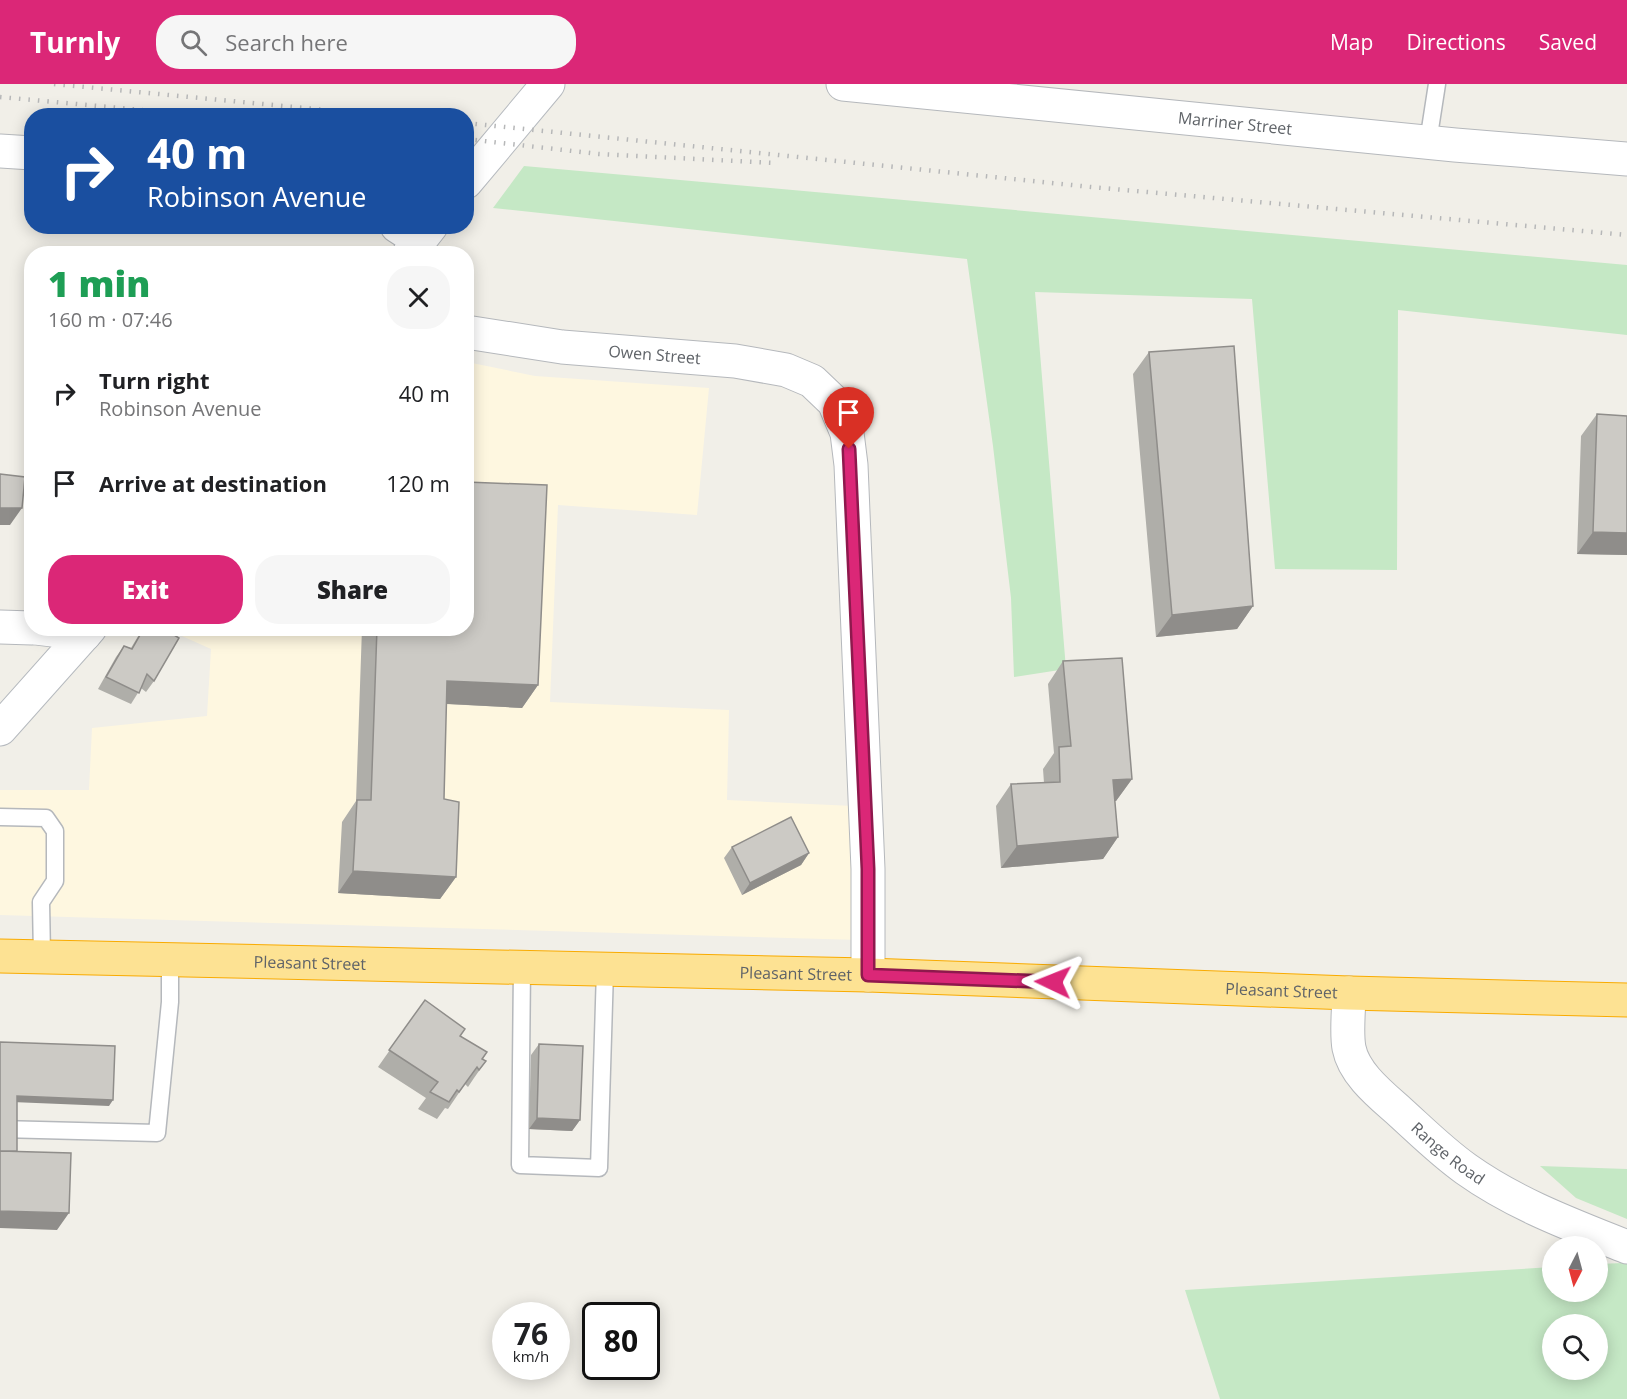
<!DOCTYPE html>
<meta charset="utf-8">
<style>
:root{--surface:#fff;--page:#f6f6f6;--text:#202124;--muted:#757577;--accent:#db2777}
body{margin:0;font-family:"Open Sans",sans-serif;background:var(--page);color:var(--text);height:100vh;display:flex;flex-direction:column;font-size:22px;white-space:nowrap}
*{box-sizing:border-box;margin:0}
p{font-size:20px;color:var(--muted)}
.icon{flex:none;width:33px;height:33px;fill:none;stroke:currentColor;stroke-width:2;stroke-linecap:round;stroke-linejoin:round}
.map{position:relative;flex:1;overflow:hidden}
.drawer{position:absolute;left:24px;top:162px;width:450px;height:390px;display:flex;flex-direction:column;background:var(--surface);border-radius:24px;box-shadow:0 3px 15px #0003}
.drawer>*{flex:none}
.top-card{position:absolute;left:24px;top:24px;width:450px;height:126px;border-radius:24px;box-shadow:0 3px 15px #0003;background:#1a4fa0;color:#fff;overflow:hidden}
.needle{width:39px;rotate:186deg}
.controls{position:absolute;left:1542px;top:1152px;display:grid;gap:12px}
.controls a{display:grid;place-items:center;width:66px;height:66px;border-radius:50%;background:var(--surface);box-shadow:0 3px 15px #0003;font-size:30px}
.speed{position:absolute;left:492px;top:1218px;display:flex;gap:12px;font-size:30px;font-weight:700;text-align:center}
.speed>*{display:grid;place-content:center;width:78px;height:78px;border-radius:50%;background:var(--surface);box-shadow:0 3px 15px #0003;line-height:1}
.speed small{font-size:15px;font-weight:400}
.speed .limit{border:3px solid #111;border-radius:9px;background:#fff;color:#111}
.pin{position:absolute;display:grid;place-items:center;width:51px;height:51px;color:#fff;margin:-62px -26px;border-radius:50% 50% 50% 0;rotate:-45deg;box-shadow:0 0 6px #0007}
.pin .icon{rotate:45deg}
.me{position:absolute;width:66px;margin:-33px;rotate:272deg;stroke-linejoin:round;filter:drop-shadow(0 0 4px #0008)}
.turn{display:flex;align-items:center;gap:21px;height:126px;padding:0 24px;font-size:27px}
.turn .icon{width:78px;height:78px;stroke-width:2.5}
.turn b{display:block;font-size:42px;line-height:51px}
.round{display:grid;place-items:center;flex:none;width:63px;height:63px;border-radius:24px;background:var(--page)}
.overview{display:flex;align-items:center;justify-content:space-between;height:102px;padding:0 24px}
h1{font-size:36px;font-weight:800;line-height:45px;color:#1e9e55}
.primary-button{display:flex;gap:12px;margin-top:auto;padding:12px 24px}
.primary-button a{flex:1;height:69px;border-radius:24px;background:var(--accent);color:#fff;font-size:24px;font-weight:800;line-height:69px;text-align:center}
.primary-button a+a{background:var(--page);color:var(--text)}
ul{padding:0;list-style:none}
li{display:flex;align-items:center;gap:18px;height:90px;padding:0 24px}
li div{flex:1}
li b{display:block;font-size:22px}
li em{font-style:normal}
header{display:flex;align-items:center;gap:36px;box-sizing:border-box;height:84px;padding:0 30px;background:var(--accent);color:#fff}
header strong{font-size:28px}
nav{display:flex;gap:33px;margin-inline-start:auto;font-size:21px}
.search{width:420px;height:54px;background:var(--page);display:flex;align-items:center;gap:15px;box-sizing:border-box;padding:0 21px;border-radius:24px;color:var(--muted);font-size:22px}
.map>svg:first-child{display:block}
.commercial{fill:#fef7e0}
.green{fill:#c5e8c5;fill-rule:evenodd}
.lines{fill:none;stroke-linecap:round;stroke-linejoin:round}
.lane-casing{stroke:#b5b8bc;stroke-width:19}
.street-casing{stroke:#b5b8bc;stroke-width:35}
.secondary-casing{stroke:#b6babf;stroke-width:35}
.highway-casing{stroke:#f9ab00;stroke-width:35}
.lane{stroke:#fff;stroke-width:16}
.street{stroke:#fff;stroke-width:33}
.secondary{stroke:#fff;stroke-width:33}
.highway{stroke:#fde293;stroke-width:33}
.rail{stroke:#b6b7b8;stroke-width:4.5;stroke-dasharray:1.5 8;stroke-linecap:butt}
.wall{fill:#afaea9}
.shaded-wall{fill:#8f8d8a}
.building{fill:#cccac5;stroke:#8f8d8a;stroke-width:1.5}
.route-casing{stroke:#8e194d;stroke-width:15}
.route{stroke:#db2777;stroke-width:10}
.labels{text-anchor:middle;stroke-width:6;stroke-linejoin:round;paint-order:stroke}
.street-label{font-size:16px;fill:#5f6368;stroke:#fff}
</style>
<header>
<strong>Turnly</strong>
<div class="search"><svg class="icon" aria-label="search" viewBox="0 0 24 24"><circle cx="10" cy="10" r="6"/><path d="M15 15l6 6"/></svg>Search here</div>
<nav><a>Map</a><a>Directions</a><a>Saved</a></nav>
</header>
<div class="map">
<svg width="1627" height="1315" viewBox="0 0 1627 1315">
<rect width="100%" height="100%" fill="#f1efe8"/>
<path class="commercial" d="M467,278L535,292L709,304L697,431L558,421L550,618L729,626L727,716L853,722L860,856L0,831V706H89L92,644L207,632L211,565L166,545L466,544Z"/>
<path class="green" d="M524,82L1627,181V251L1398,226L1397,486L1275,485L1252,215L1035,208L1066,585L1014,593L1011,514L993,362L967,175L493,124Z
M1540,1082L1627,1085V1135L1576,1114Z
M1623,1179L1627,1180V1315H1220L1185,1206L1552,1183V1208H1598V1180ZM1552,1240H1598V1286H1552Z"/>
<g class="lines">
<g class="lane-casing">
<path id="lane" d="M1428,58L1437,0
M0,733L46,734L55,747V797L41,818L42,873
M522,883L520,1081L599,1084L605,886
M0,1045L157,1049L170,918V876"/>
</g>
<g class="street-casing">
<g id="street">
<path id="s1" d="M843,0L1455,61L1627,75"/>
<path d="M0,67L32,69"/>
<path d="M397,142L420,157"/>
<path id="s2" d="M466,248L562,263L735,277L786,286L812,297L834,318L847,349L851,381L868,785V891"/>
<path d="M0,543L32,544"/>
<path d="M36,544L85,550"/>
<path id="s3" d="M1349,909C1349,925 1346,948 1349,964C1354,990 1381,1011 1400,1028C1421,1047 1442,1068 1466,1085C1515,1120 1572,1141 1627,1163"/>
</g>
</g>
<g class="secondary-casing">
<path id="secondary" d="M466,98L548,0
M409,170L431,142
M0,645L90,544"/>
</g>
<g class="highway-casing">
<g id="highway">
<path id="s4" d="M0,872L868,891L1349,909L1627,916"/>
</g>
</g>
<use href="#lane" class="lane"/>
<use href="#street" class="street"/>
<use href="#secondary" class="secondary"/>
<use href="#highway" class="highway"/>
<path class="rail" d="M54,0L388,32
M0,13L207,32
M466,39L1091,103L1627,151
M466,55L599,70L774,79"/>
</g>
<path class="wall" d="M1149,268L1253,522L1237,545L1156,553L1133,290Z
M1597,330L1627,332V471L1577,470L1581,352Z
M143,544H163L154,597L146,608L141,604L131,620L98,605L116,573L124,562L131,564Z
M362,544H466L538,601L522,624L446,620L444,715L456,793L440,815L338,809L342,738L356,717Z
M1063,577L1132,695L1116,717H1115L1118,753L1103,775L1001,784L996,722L1011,700L1044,699L1043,685L1054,669L1048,600Z
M732,763L809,769L801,781L742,811L724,774Z
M425,916L460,952L487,968L483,975L486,977L474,994L468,1003L465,1000L448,1025L445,1024L437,1035L418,1025L426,1014L378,983Z
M539,960L580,1036L572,1047L529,1045L531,971Z"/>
<path class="shaded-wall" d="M0,424H22L10,441H0Z
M1593,448L1627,449V471L1577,470Z
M1253,522L1237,545L1156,553L1172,531Z
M447,597L538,601L522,624L431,619Z
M1132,695L1116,717L1097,718L1113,696Z
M1118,753L1103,775L1001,784L1017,762Z
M809,769L801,781L742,811L750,799Z
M353,787L456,793L440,815L338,809Z
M17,1012L113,1016L109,1022L12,1018Z
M537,1034L580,1036L572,1047L529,1045Z
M0,1127L69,1129L57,1146L0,1144Z"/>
<path class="building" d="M1234,262L1253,522L1172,531L1149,268Z
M1597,330L1627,332V449L1593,448Z
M0,390L25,393L22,424H0Z
M466,398L547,401L538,601L447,597L444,715L459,718L456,793L353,787L357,716H371L377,544H466Z
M144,544H163L179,554L154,597L147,590L139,609L106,593L124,562L132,565Z
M1122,574L1132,695L1113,696L1118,753L1017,762L1011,700L1060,698L1059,663L1071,662L1063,577Z
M791,733L809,769L750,799L732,763Z
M425,916L465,945L460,952L487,968L482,975L486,977L479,986L477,983L459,1008L457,1006L449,1018L430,1008L438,998L389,966Z
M0,958L115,962L113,1016L17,1012V1067H0Z
M539,960L583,962L580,1036L537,1034Z
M0,1067L71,1069L69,1129L0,1127Z"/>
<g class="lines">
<g class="route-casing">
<path id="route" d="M849,365L868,785V891L1053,898"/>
</g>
<use href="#route" class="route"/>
</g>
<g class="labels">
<g class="street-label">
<text dy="6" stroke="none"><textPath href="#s1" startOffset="394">Marriner Street</textPath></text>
<text dy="6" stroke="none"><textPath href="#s2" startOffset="190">Owen Street</textPath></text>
<text dy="6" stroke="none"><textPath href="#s4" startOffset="310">Pleasant Street</textPath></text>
<text dy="6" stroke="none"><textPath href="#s4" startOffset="796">Pleasant Street</textPath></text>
<text dy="6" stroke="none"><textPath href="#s4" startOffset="1282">Pleasant Street</textPath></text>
<text dy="6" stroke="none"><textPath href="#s3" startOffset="202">Range Road</textPath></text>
</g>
</g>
</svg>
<div class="controls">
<a><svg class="needle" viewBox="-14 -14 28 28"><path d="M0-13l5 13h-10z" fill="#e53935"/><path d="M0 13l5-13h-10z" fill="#757577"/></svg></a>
<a><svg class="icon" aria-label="search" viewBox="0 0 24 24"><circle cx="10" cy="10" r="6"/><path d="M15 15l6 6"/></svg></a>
</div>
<div class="speed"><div>76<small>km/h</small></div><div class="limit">80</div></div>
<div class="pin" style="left:849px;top:365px;background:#d93025"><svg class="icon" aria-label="arrive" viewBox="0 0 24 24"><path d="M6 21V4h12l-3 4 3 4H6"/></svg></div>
<svg class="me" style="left:1053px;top:898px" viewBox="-20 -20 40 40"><path d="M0-17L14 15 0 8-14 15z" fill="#db2777" stroke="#fff" stroke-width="4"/></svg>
<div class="top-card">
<div class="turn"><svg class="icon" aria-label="right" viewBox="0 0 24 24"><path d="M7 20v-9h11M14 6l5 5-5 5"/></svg><div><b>40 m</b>Robinson Avenue</div></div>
</div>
<section class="drawer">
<div class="overview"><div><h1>1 min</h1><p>160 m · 07:46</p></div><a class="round"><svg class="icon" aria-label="close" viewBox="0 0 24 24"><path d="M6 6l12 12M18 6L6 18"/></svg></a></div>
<ul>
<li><svg class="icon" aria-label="right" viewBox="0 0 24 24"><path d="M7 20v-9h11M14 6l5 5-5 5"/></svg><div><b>Turn right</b><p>Robinson Avenue</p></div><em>40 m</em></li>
<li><svg class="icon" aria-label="arrive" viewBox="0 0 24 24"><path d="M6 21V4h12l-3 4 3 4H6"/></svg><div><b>Arrive at destination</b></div><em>120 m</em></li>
</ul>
<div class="primary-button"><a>Exit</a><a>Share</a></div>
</section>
</div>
